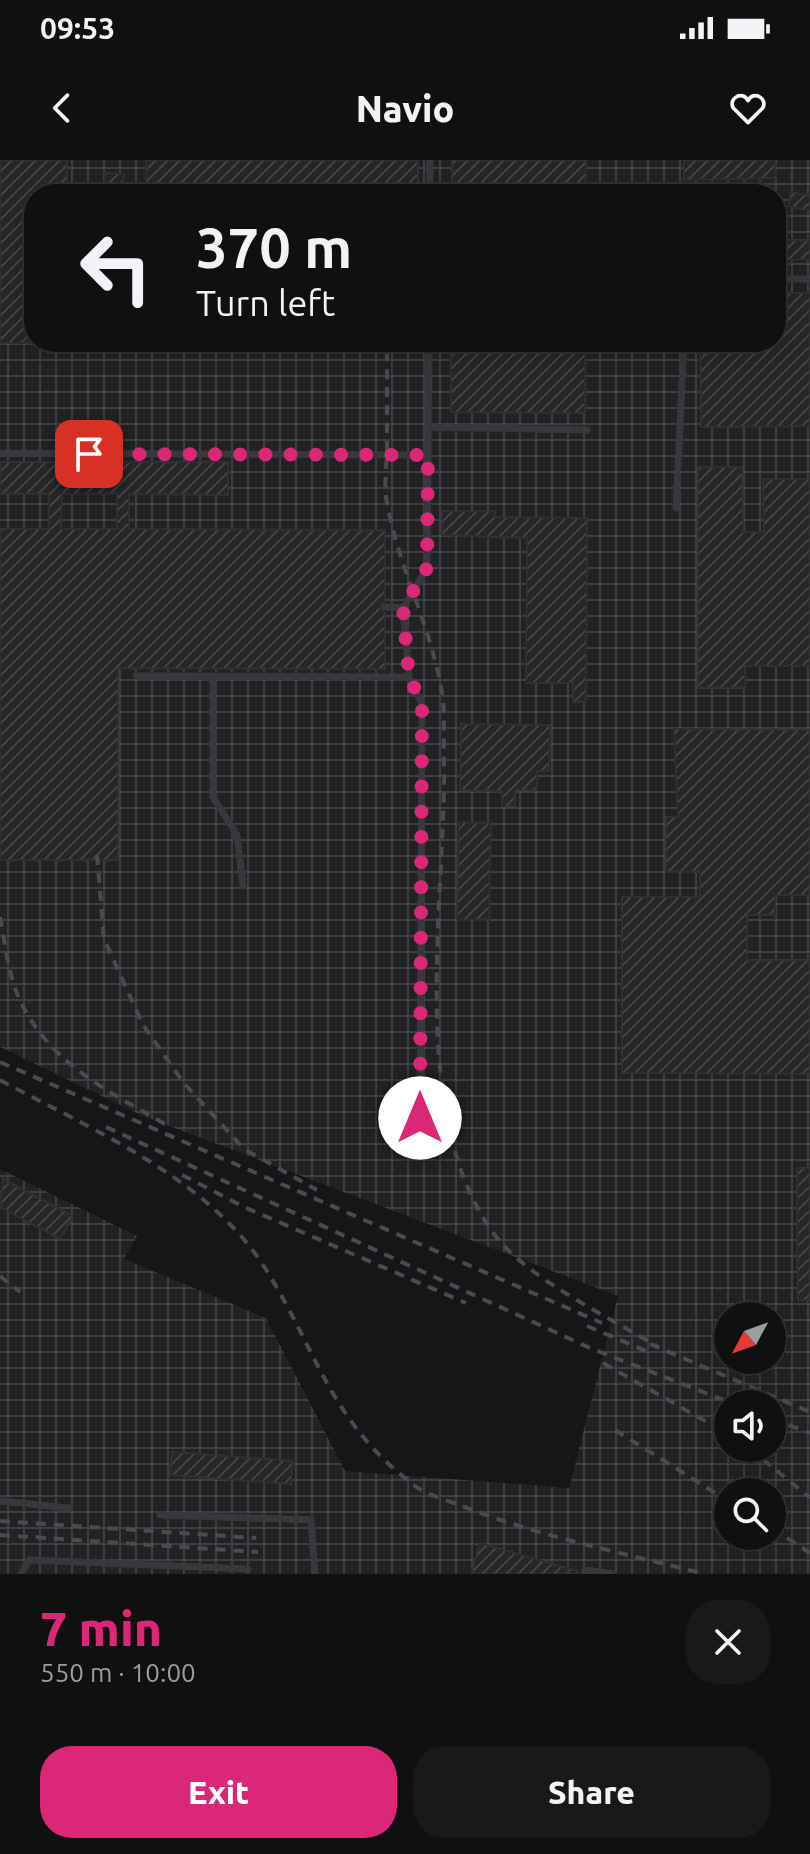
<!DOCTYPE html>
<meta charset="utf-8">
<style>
:root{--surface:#101011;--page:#19191a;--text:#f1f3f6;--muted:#9c9d9f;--line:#303031;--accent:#db2777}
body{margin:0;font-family:Ubuntu,sans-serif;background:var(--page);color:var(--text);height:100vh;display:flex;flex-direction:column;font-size:30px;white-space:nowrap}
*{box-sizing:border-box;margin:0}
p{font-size:26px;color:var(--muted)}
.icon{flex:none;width:44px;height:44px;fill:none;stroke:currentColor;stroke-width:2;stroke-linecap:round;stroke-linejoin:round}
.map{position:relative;height:1414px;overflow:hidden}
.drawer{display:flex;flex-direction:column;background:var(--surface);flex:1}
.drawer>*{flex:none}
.banner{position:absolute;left:24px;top:24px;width:762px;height:168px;border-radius:32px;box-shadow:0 8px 32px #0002,0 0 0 2px var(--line);background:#101011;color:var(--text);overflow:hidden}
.needle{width:52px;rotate:229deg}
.tools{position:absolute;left:714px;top:1142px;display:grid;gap:16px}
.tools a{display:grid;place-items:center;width:72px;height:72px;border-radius:50%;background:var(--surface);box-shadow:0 8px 32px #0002,0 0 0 2px var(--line);font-size:40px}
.pin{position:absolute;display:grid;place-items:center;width:68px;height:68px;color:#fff;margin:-34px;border-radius:16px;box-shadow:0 4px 12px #0006}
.me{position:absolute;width:88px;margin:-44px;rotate:0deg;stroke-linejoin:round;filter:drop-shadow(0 0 6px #0008)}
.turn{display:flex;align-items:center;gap:28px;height:168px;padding:0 40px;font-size:36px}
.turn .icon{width:104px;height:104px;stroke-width:2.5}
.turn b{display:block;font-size:56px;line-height:68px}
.round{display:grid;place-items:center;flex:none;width:84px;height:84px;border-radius:32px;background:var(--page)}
.headline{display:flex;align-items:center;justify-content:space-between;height:136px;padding:0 40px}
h1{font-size:48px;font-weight:800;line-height:60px;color:var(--accent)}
.primary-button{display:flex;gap:16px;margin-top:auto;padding:16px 40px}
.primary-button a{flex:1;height:92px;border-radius:32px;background:var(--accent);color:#fff;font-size:32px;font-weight:800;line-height:92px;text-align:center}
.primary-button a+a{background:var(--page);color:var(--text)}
.status{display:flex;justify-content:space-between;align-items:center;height:56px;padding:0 40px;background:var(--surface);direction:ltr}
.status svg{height:22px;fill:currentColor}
header{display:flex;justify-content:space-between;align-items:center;height:104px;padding:0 40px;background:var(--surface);font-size:36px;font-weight:800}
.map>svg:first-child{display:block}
.industrial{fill:url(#industrial-grid);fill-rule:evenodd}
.building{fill:url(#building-hatch);stroke:#303033;stroke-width:2;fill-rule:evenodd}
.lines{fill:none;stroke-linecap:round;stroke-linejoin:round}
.service{stroke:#37373c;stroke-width:7}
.rail{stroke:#4a4b50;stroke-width:4;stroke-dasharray:10 8;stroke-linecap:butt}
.route{stroke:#db2777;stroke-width:14;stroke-dasharray:0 25.2}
</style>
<div class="status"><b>09:53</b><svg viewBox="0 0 49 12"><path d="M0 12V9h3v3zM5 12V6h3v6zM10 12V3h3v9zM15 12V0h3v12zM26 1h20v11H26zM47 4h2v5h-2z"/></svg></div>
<header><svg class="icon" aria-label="back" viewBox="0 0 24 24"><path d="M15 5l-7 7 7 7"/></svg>Navio<svg class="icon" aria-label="heart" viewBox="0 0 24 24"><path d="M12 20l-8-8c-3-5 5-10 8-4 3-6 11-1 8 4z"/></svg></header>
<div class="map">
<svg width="810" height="1414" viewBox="0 0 810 1414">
<defs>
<pattern id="industrial-grid" width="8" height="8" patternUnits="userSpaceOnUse" patternTransform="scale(2)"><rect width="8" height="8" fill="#222224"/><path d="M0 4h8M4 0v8" fill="none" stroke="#3f3f42"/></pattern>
<pattern id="building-hatch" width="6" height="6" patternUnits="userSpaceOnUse" patternTransform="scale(2)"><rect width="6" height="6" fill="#262628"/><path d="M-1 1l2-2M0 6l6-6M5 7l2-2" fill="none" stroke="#434345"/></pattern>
</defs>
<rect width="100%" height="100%" fill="#161517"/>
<path class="industrial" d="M0,0H810V1414H0V1009L137,1076L124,1099L266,1158L345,1311L569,1328L618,1136L143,956L0,887ZM34,34H776V182H34ZM728,1156H772V1200H728ZM728,1244H772V1288H728ZM728,1332H772V1376H728Z"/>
<path class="building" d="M0,0H67V34H34V183H0Z
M146,0H418V34H146Z
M452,0H586V34H452Z
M684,0H775L776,18L684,20Z
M105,13L124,14L123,34H104Z
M791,32L810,36V51L788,46Z
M786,80H810V99L786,100Z
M776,133H810V266L701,267L700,182H776Z
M451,182H585V253L451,252Z
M0,302H61L62,313H117V302H228V335L129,334V369L385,370V441L379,447L385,453V509L118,508V700H0V369H49V334H0ZM62,334H117V369H61Z
M698,307H742L743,372H764L763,319H810V506H745V528H698Z
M442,351H495V357L587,358L586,542H573V523H526L527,378L442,375Z
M461,564L550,565L549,611H537V630H515V646H502V631L460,630Z
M674,569L810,570V735H775V755H747V800H810V914L622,913V737H700V712H666V657H678Z
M459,662L491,663L489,760H457Z
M797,1008H810V1140H798Z
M3,1019L73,1056L60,1079L0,1047Z
M172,1292L293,1301L291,1324L170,1315Z
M480,1383L577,1411V1414H471Z"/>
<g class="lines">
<path class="service" d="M430,34V0
M776,119H810
M428,267L587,270
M0,293L428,295
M676,348L684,182
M385,447L403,448
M136,516L409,517L403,448L427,408L429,182
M213,517V637L237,675L243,726
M409,517L422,544L420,958
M0,1341L69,1348
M160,1355L311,1360L315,1414
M21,1414L29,1400L248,1409
M584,1414L585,1410L614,1414"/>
<path class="rail" d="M387,191C387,226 387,260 387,294C386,310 384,327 387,343C399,410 434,472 443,540C445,560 443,581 444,601C446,742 406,954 494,1074C526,1118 611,1158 658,1187
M97,695L104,779L143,865L183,922L244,989L317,1030
M0,757C5,782 8,812 18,836C49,905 109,931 170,967
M0,902L602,1163
M0,920C92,970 207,1017 265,1108C318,1192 329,1261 415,1326C427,1335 445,1339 459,1345C538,1376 623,1393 705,1414
M106,967L590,1188L734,1244
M182,1015L244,1047L466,1143
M0,1116L20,1132
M587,1166L653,1194
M650,1184L810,1252
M603,1203L728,1274
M772,1259L810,1273
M615,1270L728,1341
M749,1288L810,1338
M0,1361L256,1378
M772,1368L810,1393
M0,1375L258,1392"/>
</g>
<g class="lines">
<path class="route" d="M89,294L428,295L427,408L403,448L409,517L422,544L420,958"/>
</g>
</svg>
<div class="tools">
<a><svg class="needle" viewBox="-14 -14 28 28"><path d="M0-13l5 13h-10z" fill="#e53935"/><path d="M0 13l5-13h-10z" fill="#9c9d9f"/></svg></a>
<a><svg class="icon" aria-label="sound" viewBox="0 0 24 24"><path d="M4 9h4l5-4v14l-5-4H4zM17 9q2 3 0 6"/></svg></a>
<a><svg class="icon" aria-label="search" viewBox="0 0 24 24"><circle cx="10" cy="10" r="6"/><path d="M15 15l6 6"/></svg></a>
</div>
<div class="pin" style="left:89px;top:294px;background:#d93025"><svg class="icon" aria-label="arrive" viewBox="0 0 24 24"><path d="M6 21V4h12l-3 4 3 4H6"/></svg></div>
<svg class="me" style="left:420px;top:958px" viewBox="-20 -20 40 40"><circle r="19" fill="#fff"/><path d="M0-13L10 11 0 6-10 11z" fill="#db2777"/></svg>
<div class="banner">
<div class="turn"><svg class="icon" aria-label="left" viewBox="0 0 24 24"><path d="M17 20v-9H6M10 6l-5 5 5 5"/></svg><div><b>370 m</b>Turn left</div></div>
</div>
</div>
<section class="drawer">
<div class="headline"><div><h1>7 min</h1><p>550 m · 10:00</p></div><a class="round"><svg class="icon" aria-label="close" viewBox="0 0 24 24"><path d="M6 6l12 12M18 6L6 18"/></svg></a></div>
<div class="primary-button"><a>Exit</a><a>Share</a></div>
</section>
